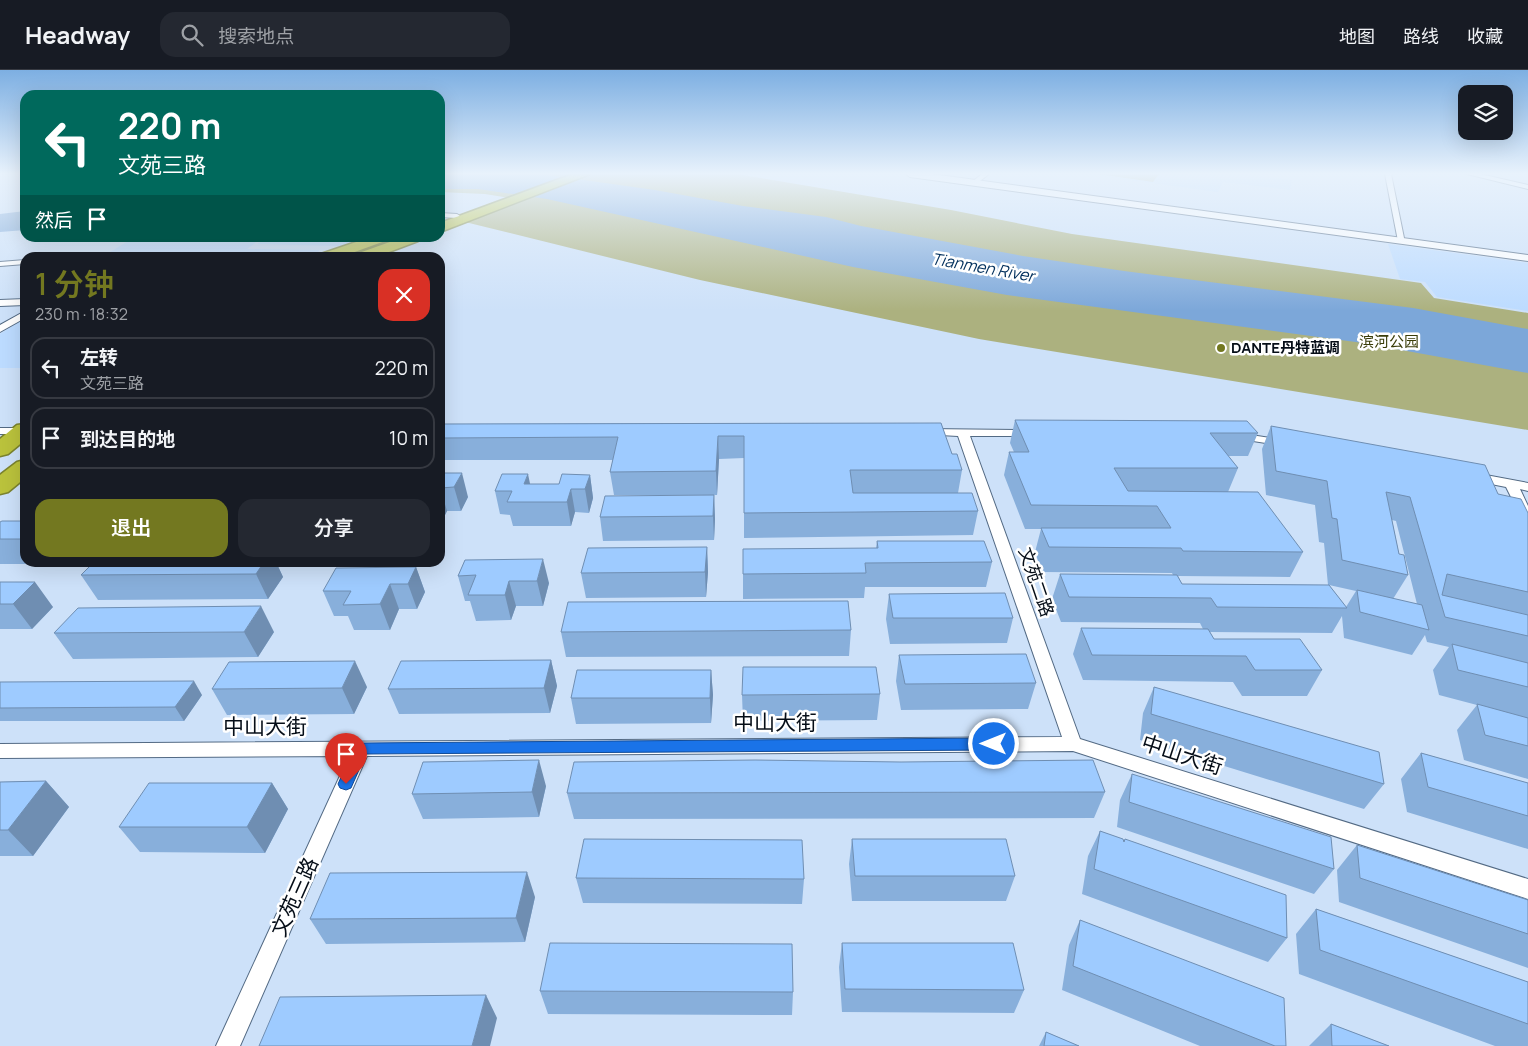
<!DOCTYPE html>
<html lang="zh">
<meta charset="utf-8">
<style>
:root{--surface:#171b24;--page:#242831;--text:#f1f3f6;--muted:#9ea1a6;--line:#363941;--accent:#737820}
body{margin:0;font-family:Manrope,"Noto Sans SC",sans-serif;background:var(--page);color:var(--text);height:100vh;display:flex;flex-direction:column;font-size:19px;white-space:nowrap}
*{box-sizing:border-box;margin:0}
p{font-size:16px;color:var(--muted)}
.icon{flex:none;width:28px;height:28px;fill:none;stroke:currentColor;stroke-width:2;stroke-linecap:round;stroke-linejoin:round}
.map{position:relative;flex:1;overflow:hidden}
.drawer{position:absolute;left:20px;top:182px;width:425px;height:315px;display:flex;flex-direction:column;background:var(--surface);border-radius:15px;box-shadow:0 5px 20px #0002}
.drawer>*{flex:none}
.banner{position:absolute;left:20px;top:20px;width:425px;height:152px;border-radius:15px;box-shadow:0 5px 20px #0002;background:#00695c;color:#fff;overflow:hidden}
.buttons{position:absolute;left:1458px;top:15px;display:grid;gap:10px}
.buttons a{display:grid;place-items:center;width:55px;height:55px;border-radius:10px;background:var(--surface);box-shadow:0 5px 20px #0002;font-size:25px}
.pin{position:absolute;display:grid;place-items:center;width:42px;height:42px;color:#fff;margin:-51px -21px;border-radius:50% 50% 50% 0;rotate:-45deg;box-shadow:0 0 5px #0007}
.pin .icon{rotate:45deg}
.me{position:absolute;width:55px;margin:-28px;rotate:270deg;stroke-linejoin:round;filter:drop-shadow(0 0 4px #0008)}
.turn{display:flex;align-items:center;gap:18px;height:105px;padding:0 15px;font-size:22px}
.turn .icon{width:65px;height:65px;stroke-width:2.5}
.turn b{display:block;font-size:35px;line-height:42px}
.then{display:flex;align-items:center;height:48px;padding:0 15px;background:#0003;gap:10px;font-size:19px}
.round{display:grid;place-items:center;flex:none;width:52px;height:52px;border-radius:15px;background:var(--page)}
.headline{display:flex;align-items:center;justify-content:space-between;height:85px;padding:0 15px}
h1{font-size:30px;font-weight:600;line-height:38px;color:var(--accent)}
.button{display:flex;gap:10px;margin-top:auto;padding:10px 15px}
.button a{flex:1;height:58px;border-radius:15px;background:var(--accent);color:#fff;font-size:20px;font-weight:600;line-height:58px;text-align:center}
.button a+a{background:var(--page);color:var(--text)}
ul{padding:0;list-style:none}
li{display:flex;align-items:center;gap:15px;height:62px;margin:0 10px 8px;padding:0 5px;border:2px solid var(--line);border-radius:15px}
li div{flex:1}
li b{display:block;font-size:19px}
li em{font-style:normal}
header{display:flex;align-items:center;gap:30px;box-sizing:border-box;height:70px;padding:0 25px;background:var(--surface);border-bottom:1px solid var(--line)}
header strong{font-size:24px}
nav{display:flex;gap:28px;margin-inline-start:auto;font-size:18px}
.search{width:350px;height:45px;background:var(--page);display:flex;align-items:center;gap:12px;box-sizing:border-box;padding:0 18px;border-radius:15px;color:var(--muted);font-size:19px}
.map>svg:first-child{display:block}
.built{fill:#bcdbff}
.green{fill:#acb17f}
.water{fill:#7ca7d9}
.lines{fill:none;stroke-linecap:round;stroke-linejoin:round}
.street-casing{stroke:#536a84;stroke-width:2}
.secondary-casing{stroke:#536a84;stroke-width:2}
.highway-casing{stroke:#7b832f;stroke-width:3}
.street{fill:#fff;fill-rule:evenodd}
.secondary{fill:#fff;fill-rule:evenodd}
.highway{fill:#bac23c;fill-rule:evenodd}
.wall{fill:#88afdb;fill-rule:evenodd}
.shaded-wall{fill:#6f8eb2}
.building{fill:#9ecbff;stroke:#6f8eb2}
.route{fill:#1a73e8;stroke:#114b97}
.poi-dot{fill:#737820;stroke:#fff;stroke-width:2}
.labels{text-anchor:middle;stroke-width:5;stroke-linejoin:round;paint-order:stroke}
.far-park-label{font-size:15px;fill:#3a3d09;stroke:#fff}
.far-poi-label{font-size:15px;font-weight:bold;fill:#050d17;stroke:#fff;text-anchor:start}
.far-water-label{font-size:16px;font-style:italic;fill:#002f5c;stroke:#fff}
.street-label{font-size:18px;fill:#050d17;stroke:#fff}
.near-street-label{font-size:21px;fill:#050d17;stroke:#fff}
</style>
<header>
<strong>Headway</strong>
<div class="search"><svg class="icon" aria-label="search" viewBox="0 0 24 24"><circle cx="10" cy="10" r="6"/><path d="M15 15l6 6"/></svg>搜索地点</div>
<nav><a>地图</a><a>路线</a><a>收藏</a></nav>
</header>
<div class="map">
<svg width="1528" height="976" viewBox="0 0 1528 976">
<rect width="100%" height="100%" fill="#cde1f9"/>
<path class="built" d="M1085,104H1246L1292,110L1290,120L1223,112L1218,122Z
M133,168H262L247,179L319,180L318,183L305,188L102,187Z
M267,168H365L342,176L257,174Z
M1388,174L1528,193V241L1437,227L1425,212L1400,209Z
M25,248V298H0V264Z"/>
<path class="green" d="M440,104H737L951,140L1072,164L1421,213L1434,228L1528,243V360L979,269L700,210L465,152L523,130L485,124L440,122Z
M1098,104H1159L1153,112Z"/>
<path class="water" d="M440,104H541L655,120L743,136L826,147L861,156L1023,186L1124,201L1413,238L1528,259V303L1363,273L1007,225L853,197L547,129L478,119H440Z
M25,141V160L0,162V144Z"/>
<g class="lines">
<g class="street-casing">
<path id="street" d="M982,104H989L976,114H972V112Z
M1385,104H1391L1405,173L1398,171Z
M1467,104H1480L1528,115V119Z
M440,143L457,144L460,146L457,148L440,147Z
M25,190V194L0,196V192Z
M25,229V235L0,236V230Z
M25,241V248L0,262V255Z
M0,358H25V364H0Z
M926,359L1029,360L1035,363L1029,366H970L1080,669L1528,809V829L1073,681L367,686L240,976H216L349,686L0,688V674L1062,667L958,366L922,364L920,362L922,360Z
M1238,363L1284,370L1290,373L1284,376L1234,368L1232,366Z
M1475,403L1528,413V421L1520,419L1528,436V453L1522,449L1506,417L1471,410L1469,407L1471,404Z"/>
</g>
<g class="secondary-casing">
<path id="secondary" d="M906,104H932L1528,185V191L910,107Z"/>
</g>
<g class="highway-casing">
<path id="highway" d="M573,104H590L440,162V153Z
M368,168H387L385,171L338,188H316L318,185Z
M401,168H420L418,171L373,188L357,186L359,183Z
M25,354V370L8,384L0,386V369L17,355Z
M25,390V408L8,422L0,424V405L17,392Z"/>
</g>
<use href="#street" class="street"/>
<use href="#secondary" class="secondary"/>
<use href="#highway" class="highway"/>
</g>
<path class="wall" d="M1015,350L1258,363L1248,386H1228L1238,398L1228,422L1303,482L1290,507L1178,506L1182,514L1328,515L1324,473L1319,472L1315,435L1266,425L1262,379L1271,356L1498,424L1528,443V709L1464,690L1457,660L1477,635L1439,625L1433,600L1449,577L1427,572L1425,565L1412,585L1344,568L1342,546L1332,563L1210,562L1214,569L1322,600L1307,626H1242L1233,612L1083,610L1073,584L1081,558L1203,559L1200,553L1061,552L1052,529L1060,504L1173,505L1172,503L1042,502L1035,482L1041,459H1025L1004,405L1009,382H1014L1010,373ZM1392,450L1396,451L1417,534L1393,529L1408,505L1399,484ZM1329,515L1356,521L1346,537Z
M941,353L952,384L962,400L958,423L978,441L973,465L744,468V388L719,389L717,425H614L610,402L613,390H440V354Z
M440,403L468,427L461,441H447L440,455Z
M590,405L593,428L589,443L575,442L571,456H513L510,445L500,444L495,421L530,414H559Z
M714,425L715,449L714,470L603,471L600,447Z
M25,451V492H276L283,507L268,529L98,530L81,505L92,494H0V452Z
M877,471L992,492L986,517H865L864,528L743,529V504L876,478Z
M707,477L708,502L706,527L586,528L581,503Z
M465,490L549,513L543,536H516L511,550L476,551L470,531H465L458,506Z
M416,497L425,522L417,539H399L390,560H354L348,546H334L323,521Z
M0,512L53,537L32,559H0Z
M889,524L1013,548L1007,573L890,574L886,549Z
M851,560L849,586L566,587L561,562Z
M274,562L258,587L73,589L54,563Z
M899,585L1036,613L1028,639L901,640L896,611Z
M551,590L557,616L550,643L399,644L388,619Z
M711,600L713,625L711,653L576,654L571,628Z
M0,612L202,625L184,651H0Z
M367,617L354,644L227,645L212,619Z
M1154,617L1384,714L1364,739L1140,670L1143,643Z
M880,624L877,650L743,651L742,625Z
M1421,683L1528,713V779L1407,742L1401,709Z
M1132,704L1334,799L1314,824L1117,757L1120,730Z
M46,711L69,737L33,786H0V712Z
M272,713L288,739L265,783L140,782L119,757Z
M546,716L539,747L423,749L412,724Z
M1105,722L1094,748L574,749L567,723Z
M1100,761L1124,771L1125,769L1287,868L1268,892L1082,824L1088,786Z
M852,769L1015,806L1006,831H852L849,794Z
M1357,775L1528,830V898L1339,832L1337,800Z
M576,808L804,809L802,834L583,833Z
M535,827L525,872L326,874L310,849Z
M1316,839L1528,912V976H1495L1299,904L1296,864Z
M1080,850L1286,976H1200L1062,920L1069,875Z
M842,873L1024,920L1014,943L842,942L839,897Z
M540,921L793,922L792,945L548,944Z
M1331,954L1389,976H1309Z
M1046,962L1079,976H1039Z"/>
<path class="shaded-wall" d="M718,366L719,389L717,425L716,401Z
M462,403L468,427L461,441L454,417Z
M528,404L533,428L524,414Z
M590,405L593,428L589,443L585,419Z
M440,417L447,441L440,455Z
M571,419L575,442L571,456L567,432Z
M714,425L715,449L714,470L713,446Z
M707,477L708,502L706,527L705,502Z
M543,489L549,513L543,536L537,511Z
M264,492H276L283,507L268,529L256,504Z
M416,497L425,522L417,539L408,514Z
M509,511L516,536L511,550L505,525Z
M35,512L53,537L32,559L13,534Z
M390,514L399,539L390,560L380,534Z
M261,536L274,562L258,587L244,562Z
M551,590L557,616L550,643L544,618Z
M355,591L367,617L354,644L342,618Z
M711,600L713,625L711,653L710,628Z
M194,611L202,625L184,651L175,637Z
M539,690L546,716L539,747L532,722Z
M46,711L69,737L33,786L8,760Z
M272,713L288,739L265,783L247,757Z
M527,802L535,827L525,872L516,848Z
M486,925L497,948L490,976H472Z"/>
<path class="building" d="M1015,350L1247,351L1258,363H1210L1238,398H1114L1128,421L1258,422L1303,482L1183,481L1181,478L1049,477L1041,458H1171L1157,436L1031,435L1009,382H1029Z
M941,353L952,384H957L962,400H850L853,423H972L978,441L744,443V366H718L716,401L610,402L618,367L440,368V354Z
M1271,356L1485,395L1498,424L1521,429L1528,443V522L1447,504L1442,525L1528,545V566L1445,547L1410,427L1386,422L1399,484L1404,485L1408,505L1342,490L1337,449L1332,448L1327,411L1276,401Z
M440,403H462L454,417L440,418Z
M502,404H528L524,414H559L562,404L590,405L585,419H571L567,432H507L512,421H495Z
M714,425L713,446L600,447L605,426Z
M2,451H25V469H0V452Z
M877,471H984L992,492L865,493L866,503L743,504V479L878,478Z
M707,477L705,502L581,503L588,478Z
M543,489L537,511H509L505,525H468L476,505L458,506L465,490Z
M94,492H264L256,504L81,505Z
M416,497L408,514H390L380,534L343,535L351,521H323L336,498Z
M1060,504L1177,505L1182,514L1329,515L1347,538L1217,537L1211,528L1069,527Z
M0,512H35L13,534H0Z
M1357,520L1422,535L1429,560L1360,542Z
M1005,523L1013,548H893L889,524Z
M848,531L851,560L561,562L568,532Z
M261,536L244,562L54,563L78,538Z
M1081,558L1208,559L1214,569H1300L1322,600H1255L1246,586L1092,585Z
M1452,574L1528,593V617L1458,600Z
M1026,584L1036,613L905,614L899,585Z
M551,590L544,618L388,619L401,591Z
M355,591L342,618L212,619L229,592Z
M743,597H876L880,624L742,625Z
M577,600H711L710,628H571Z
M194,611L175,637L0,638V612Z
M1154,617L1379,682L1384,714L1151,644Z
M1477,634L1528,648V676L1485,665Z
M1421,683L1528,713V746L1428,717Z
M539,690L532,722L412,724L423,692Z
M755,690L901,692L1093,690L1105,722L567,723L574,692Z
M1132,704L1331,767L1334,799L1129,732Z
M46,711L8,760H0V712Z
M149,713H272L247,757H119Z
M1100,761L1123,769L1124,772L1125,769L1286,825L1287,868L1094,799Z
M584,769L802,770L804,809L576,808Z
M852,769H1006L1015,806H855Z
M1357,775L1528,830V864L1360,808Z
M527,802L516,848L310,849L330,803Z
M1316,839L1528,912V954L1320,880Z
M1080,850L1284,928L1286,976H1275L1073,896Z
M550,873L792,874L793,922L540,921Z
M842,873H1013L1024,920L845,919Z
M486,925L472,976H259L280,927Z
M1331,954L1389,976H1332Z
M1046,962L1079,976H1044Z"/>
<linearGradient id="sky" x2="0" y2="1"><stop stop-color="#7dafe2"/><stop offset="0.43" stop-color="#e8f2fc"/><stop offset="1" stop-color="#e8f2fc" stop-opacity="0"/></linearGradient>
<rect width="1528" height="241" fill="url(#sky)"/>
<path class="route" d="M994,668L999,670L1001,674L999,678L994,680L366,684L351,718L346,720L340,718L338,714L356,674L362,673Z"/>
<circle class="poi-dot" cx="1221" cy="278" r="5"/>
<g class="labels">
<g class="far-park-label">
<text x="1389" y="277">滨河公园</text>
</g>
<g class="far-poi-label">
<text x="1231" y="283">DANTE丹特蓝调</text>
</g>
<g class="far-water-label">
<text transform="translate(983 197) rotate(10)" y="6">Tianmen River</text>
</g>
<g class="street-label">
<text transform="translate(1036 512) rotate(71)" y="6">文苑二路</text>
</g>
<g class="near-street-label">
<text x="775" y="660">中山大街</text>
<text x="265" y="664">中山大街</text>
<text transform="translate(1182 685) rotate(18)" y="7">中山大街</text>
<text transform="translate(295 827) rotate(-66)" y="7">文苑三路</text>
</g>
</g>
</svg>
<div class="buttons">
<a><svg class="icon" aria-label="layers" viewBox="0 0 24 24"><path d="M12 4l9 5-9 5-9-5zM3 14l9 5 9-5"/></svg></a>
</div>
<div class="pin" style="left:346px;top:714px;background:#d93025"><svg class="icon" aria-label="arrive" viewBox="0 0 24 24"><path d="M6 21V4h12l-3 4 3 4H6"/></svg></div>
<svg class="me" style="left:994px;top:674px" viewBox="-20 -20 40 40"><circle r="17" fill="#1a73e8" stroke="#fff" stroke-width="3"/><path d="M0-11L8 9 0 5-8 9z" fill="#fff"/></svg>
<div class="banner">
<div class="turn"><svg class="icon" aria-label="left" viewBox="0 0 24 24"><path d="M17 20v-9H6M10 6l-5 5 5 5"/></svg><div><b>220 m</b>文苑三路</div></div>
<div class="then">然后<svg class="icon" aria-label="arrive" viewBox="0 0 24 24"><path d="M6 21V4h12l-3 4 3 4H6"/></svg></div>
</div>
<section class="drawer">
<div class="headline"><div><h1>1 分钟</h1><p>230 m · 18:32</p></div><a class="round" style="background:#d93025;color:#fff"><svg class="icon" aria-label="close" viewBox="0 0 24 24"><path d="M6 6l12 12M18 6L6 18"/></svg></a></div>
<ul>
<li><svg class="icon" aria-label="left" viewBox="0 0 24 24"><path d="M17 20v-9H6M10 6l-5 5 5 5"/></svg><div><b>左转</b><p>文苑三路</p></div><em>220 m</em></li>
<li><svg class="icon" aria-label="arrive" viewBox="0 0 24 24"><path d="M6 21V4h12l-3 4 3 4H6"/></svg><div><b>到达目的地</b></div><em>10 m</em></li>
</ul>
<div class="button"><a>退出</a><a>分享</a></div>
</section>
</div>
